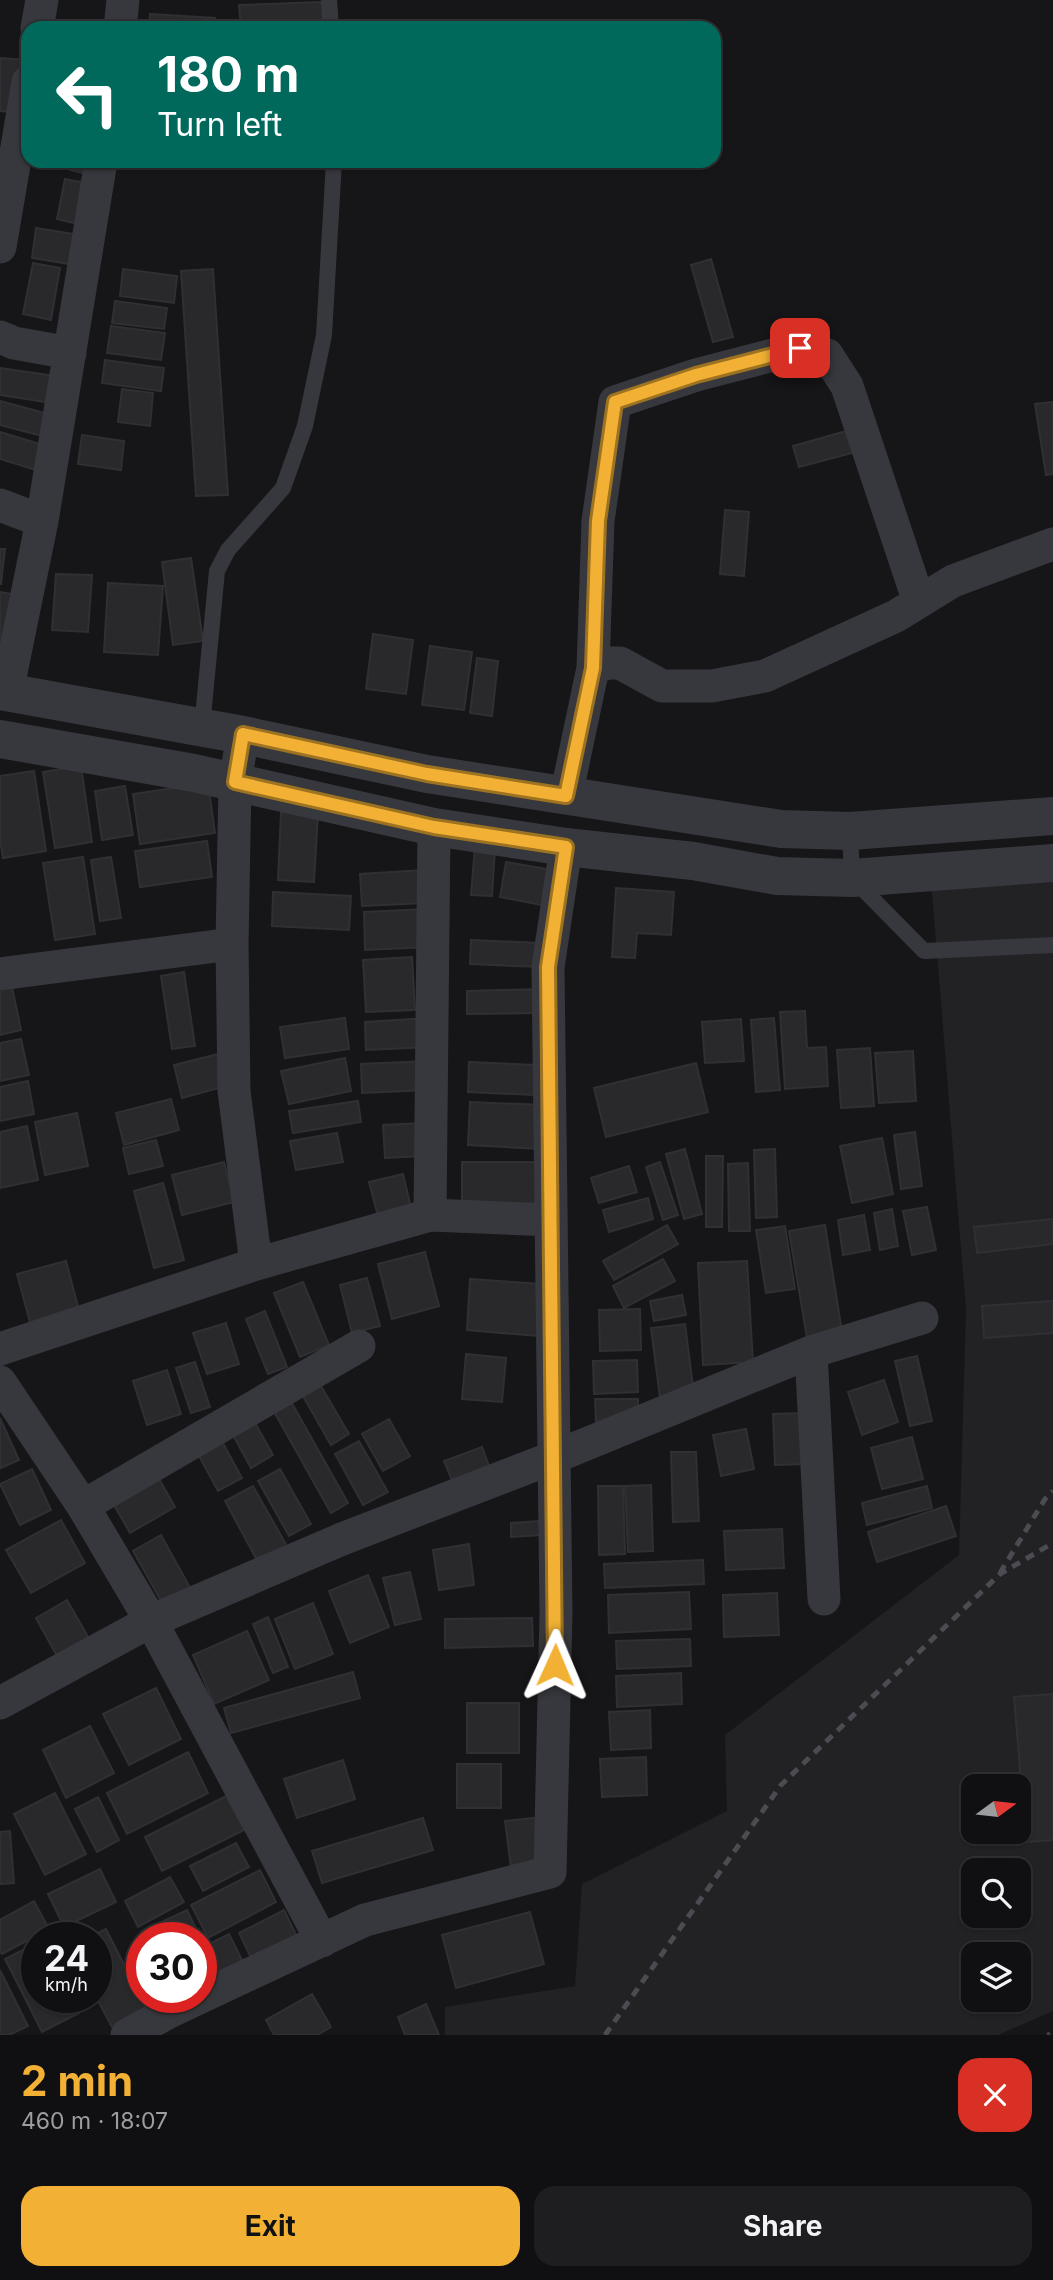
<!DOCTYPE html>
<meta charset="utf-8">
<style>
:root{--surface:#101012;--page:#1e1e20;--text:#f1f3f6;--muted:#9c9d9f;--line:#303032;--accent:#f2b134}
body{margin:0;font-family:Inter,sans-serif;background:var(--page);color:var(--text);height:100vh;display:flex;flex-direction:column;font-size:26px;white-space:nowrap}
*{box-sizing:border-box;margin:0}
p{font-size:23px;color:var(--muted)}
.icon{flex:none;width:38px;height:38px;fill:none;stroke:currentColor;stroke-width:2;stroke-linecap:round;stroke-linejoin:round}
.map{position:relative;height:2035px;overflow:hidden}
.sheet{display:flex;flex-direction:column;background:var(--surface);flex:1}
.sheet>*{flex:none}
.banner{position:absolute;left:21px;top:21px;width:700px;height:147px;border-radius:21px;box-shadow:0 2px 5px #0004,0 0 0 2px var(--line);background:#00695c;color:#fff;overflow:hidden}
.needle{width:46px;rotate:75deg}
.fabs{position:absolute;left:961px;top:1774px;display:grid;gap:14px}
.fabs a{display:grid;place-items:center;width:70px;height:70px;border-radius:14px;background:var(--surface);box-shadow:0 2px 5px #0004,0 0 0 2px var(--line);font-size:35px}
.speed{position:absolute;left:21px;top:1922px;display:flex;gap:14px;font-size:35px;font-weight:700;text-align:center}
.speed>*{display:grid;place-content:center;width:91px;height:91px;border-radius:50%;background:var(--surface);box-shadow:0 2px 5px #0004,0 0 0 2px var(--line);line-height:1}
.speed small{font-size:18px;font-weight:400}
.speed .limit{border:10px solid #d22;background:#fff;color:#111}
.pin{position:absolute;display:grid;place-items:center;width:60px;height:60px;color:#fff;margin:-30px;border-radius:14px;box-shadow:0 4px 10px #0006}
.me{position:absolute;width:77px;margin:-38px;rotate:1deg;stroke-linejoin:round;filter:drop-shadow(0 0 5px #0008)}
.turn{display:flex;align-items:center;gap:24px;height:147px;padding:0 21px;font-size:32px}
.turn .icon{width:91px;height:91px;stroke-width:2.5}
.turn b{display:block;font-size:49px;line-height:60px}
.round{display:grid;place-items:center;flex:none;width:74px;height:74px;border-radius:21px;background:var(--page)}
.headline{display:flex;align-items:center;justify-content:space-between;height:119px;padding:0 21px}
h1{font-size:42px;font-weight:700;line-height:52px;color:var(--accent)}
.action{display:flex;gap:14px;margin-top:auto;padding:14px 21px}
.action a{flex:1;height:80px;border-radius:21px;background:var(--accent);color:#111;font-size:28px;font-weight:700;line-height:80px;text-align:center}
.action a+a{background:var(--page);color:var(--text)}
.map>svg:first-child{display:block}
.built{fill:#222225;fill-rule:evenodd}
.building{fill:#29292c;stroke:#303034;stroke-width:2}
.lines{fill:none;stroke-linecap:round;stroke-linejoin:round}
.path{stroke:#3d3f44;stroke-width:4.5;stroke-dasharray:3.5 5;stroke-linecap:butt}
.service{stroke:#37383d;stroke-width:16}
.minor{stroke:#37383d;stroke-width:33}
.tertiary{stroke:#37383d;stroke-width:38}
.rail{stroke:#4a4c52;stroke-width:5;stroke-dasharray:9 7;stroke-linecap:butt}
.route-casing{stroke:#9d7322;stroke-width:18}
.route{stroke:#f2b134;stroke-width:12}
</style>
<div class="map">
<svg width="1053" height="2035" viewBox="0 0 1053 2035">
<rect width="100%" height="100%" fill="#161618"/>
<path class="built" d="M1053,859V2011L998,2035H445V2007L575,1986L582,1884L727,1811L725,1735L959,1555L966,1310L930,868ZM973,1787H1018V1832H973ZM973,1871H1018V1916H973ZM973,1955H1018V2000H973Z"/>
<path class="building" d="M322,2L323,28H241L239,5Z
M150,14L215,18L214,28H149Z
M0,58L25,60L20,113L0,111Z
M72,161H95L92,175L70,170Z
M65,179L95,185L86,226L57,219Z
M36,228L80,235L75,265L32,258Z
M711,259L733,337L713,342L691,265Z
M33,263L60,268L51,320L23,314Z
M123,269L177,276L174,303L120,296Z
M213,269L228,495L196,496L181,271Z
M115,301L167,308L164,329L112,323Z
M111,326L165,333L161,360L107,353Z
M105,360L164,368L161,391L102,383Z
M0,368L56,376L52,403L0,395Z
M122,389L153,393L150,426L118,422Z
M0,401L52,415L46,437L0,425Z
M1053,402V474L1046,475L1035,404Z
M857,428L863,450L799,467L793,446Z
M0,432L43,445L36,470L0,459Z
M82,435L124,441L121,470L78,464Z
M725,510L749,512L744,576L720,574Z
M0,549H5L1,584H0Z
M191,558L203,641L173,645L162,562Z
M56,574L92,575L88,632L52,630Z
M108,583L163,586L158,655L104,652Z
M0,592L23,596L14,644L0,641Z
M373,634L413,640L406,694L366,689Z
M430,646L472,652L464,710L422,705Z
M477,658L498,661L492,716L470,713Z
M81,766L92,842L55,848L43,772Z
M34,771L46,851L3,858L0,839V776Z
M208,783L215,833L140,844L133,794Z
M125,786L133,835L102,840L95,791Z
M281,812L318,814L314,882L278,880Z
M207,841L212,877L140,887L135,851Z
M475,846L495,848L492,896L471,895Z
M83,857L95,934L55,940L43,863Z
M111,857L121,918L100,921L91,860Z
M506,862L558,871L552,907L500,897Z
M423,870L425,903L362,906L360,874Z
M616,888L674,892L671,935L637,933L635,958L612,957Z
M273,892L351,896L349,930L272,926Z
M428,909L430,947L365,950L364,912Z
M471,940L541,943L540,967L470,964Z
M412,957L415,1010L366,1012L363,960Z
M184,972L195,1046L172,1049L161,976Z
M12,987L21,1030L0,1035V989Z
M541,989L542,1013L467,1014V991Z
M805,1011L807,1048L826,1047L828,1086L785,1089L780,1012Z
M345,1018L349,1049L285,1058L280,1027Z
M428,1018L430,1047L366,1050L365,1022Z
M774,1018L780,1090L756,1092L751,1020Z
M741,1019L744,1061L705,1063L702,1022Z
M21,1039L29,1075L0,1081V1043Z
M870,1048L874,1106L841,1108L837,1050Z
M913,1051L916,1101L879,1103L875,1053Z
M218,1054L226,1086L182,1098L174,1065Z
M345,1058L351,1091L289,1104L281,1071Z
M427,1061L428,1090L362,1093L361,1064Z
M469,1062L535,1065L534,1095L468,1092Z
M696,1063L708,1112L606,1137L594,1088Z
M28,1081L34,1114L0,1121V1087Z
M171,1099L179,1130L124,1145L116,1113Z
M358,1101L361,1122L293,1133L289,1111Z
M470,1102L543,1105L540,1149L468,1145Z
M77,1113L88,1166L45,1175L35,1122Z
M422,1123L423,1156L385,1158L383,1125Z
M27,1126L38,1180L0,1188V1132Z
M915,1132L922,1186L901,1189L894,1135Z
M337,1133L343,1162L296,1170L290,1141Z
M882,1138L893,1194L852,1203L840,1146Z
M156,1140L163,1166L129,1174L123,1148Z
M685,1149L702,1214L684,1219L666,1154Z
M775,1149L777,1217L756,1218L754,1150Z
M706,1156H723L722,1227H706Z
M224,1162L234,1202L182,1215L172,1175Z
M462,1162H544V1205L462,1204Z
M660,1162L678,1215L663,1220L646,1167Z
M748,1163L750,1231H729L728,1164Z
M629,1166L637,1192L599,1203L591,1178Z
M403,1174L412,1212L379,1220L369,1182Z
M163,1183L184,1260L154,1268L134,1191Z
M648,1198L653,1219L609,1232L603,1210Z
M927,1207L936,1250L912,1255L903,1211Z
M892,1209L898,1246L880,1250L874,1213Z
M864,1215L870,1250L843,1255L838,1220Z
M1053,1219V1244L977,1253L974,1227Z
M667,1225L678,1244L614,1280L603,1261Z
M825,1225L842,1332L807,1338L789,1231Z
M785,1226L795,1289L766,1293L756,1230Z
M425,1252L439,1306L392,1319L378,1264Z
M663,1259L675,1281L624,1308L613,1286Z
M66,1261L81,1318L32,1330L17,1274Z
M747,1261L753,1362L703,1365L698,1263Z
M367,1278L380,1326L352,1333L340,1285Z
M470,1279L541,1284L538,1336L467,1330Z
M303,1282L329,1345L300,1357L274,1293Z
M682,1295L686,1315L654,1321L650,1301Z
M1053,1301V1333L984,1338L982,1306Z
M640,1309L641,1350L600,1351L599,1310Z
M265,1311L287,1367L268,1374L246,1319Z
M226,1323L239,1364L207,1374L193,1333Z
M685,1324L694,1394L660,1398L651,1328Z
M466,1354L506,1358L502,1402L462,1399Z
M917,1356L932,1421L910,1426L895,1361Z
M637,1360L638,1392L594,1394L593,1361Z
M195,1362L210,1407L191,1413L176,1368Z
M167,1370L181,1414L147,1425L133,1381Z
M884,1380L898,1422L862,1435L848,1392Z
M318,1381L349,1434L331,1445L300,1391Z
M289,1398L348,1503L331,1513L272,1408Z
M595,1399H638V1421L596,1422Z
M803,1413L805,1464L775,1465L773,1414Z
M250,1414L273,1455L251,1468L228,1426Z
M0,1418L19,1460L1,1468L0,1465Z
M389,1419L410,1456L383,1471L362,1434Z
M746,1429L754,1469L721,1476L713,1435Z
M218,1434L242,1478L218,1491L194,1447Z
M912,1437L923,1479L882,1489L871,1448Z
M359,1441L388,1492L363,1505L335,1454Z
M482,1447L490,1469L453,1483L444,1461Z
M671,1452H696L699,1521L673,1522Z
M32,1469L51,1510L20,1525L0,1484Z
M280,1469L311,1524L289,1536L258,1481Z
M155,1472L175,1507L130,1533L110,1498Z
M651,1485L653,1551L628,1552L625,1486Z
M253,1486L288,1548L259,1564L225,1501Z
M598,1486H623L625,1554L599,1555Z
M927,1486L932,1508L867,1525L862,1503Z
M946,1506L956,1536L877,1562L868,1532Z
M61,1520L85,1563L31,1593L6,1550Z
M540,1521L541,1535L511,1537V1523Z
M782,1529L784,1568L726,1570L724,1531Z
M161,1535L193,1593L165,1608L133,1551Z
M469,1544L474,1585L439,1590L433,1550Z
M703,1560L704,1584L605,1588L604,1564Z
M410,1572L421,1619L395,1625L383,1578Z
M368,1575L389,1627L350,1643L329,1591Z
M689,1592L691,1629L609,1633L608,1595Z
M777,1593L779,1635L724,1637L723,1595Z
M67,1600L95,1649L63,1667L36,1618Z
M313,1603L333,1654L295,1669L275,1619Z
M268,1617L288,1667L273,1673L253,1624Z
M532,1618L533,1646L445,1648V1619Z
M247,1631L269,1680L214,1704L193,1655Z
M690,1639L691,1666L617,1669L616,1641Z
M353,1672L360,1698L231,1733L224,1708Z
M681,1673L682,1704L617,1707L616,1676Z
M156,1688L181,1739L129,1765L103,1714Z
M1053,1694V1840L1026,1842L1014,1697Z
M467,1703H519V1753H467Z
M650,1710L651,1748L611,1750L609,1712Z
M90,1726L114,1773L66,1798L43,1750Z
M188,1752L208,1793L127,1834L107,1793Z
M646,1757L647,1795L602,1797L600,1759Z
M343,1760L355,1799L297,1818L284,1779Z
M457,1764H501V1808H457Z
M55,1793L86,1854L45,1875L14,1814Z
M226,1796L244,1830L162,1871L145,1837Z
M98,1797L119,1840L97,1852L75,1809Z
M541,1817L547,1863L511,1868L505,1821Z
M423,1818L433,1850L322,1883L312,1851Z
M10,1831L14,1883L0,1884V1832Z
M236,1843L249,1867L203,1891L190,1866Z
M100,1869L116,1902L64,1927L48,1894Z
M260,1870L276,1902L208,1938L191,1905Z
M170,1877L184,1902L138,1927L125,1901Z
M34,1901L49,1929L2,1954L0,1951V1920Z
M187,1910L200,1937H145L142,1931Z
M284,1910L300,1943L255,1966L239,1933Z
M530,1912L544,1964L456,1988L442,1935Z
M106,1929L147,2010L112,2027L96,1997V1937H89Z
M229,1934L245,1966L201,1988V1948Z
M37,1943V1997H71L79,2013L42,2032L5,1959Z
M0,1970L28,2026L9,2035H0Z
M312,1994L331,2027L317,2035H274L266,2020Z
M426,2004L439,2035H405L398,2017Z"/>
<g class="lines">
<path class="path" d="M1047,2035L1053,2033"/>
<path class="service" d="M329,0L331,28
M202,727L217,571L228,550L283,488L305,426L324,335L334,161
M850,831L852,878L924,951L1053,945"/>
<path class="minor" d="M37,28L42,0
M120,28L123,0
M0,247L28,82
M0,337L14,343L70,353
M0,505L42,521
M593,668L598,521L615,402L696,375L800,348L827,355L847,386L919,602
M7,692L42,521L101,161
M566,796L593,668L608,663H620L662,686H712L765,676L896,616L953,581L1053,544
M0,974L232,944
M430,1215L434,827
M256,1264L430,1215L550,1220
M0,1349L256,1264L234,1091L232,944L235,782L243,735
M811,1352L824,1599
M0,1382L83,1506L151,1621L322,1941
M83,1506L359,1346
M0,1703L151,1621L342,1539L552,1458L811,1352L922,1318
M127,2035L171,2011L365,1920L550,1872L556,1613L548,967L566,847"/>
<path class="tertiary" d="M0,691L243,735L427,774L781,829L850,831L1053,816
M0,739L194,773L434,827L566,847L693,861L777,876L852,878L1053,863"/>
<path class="rail" d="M1000,1573L1045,1499L1053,1491
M605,2035L781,1785L1000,1574L1053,1543"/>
</g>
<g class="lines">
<g class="route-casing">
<path id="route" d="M555,1665L548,967L566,847L434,827L235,782L243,734L427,774L566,796L593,668L598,521L615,402L696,375L800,348"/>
</g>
<use href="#route" class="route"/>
</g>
</svg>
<div class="fabs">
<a><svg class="needle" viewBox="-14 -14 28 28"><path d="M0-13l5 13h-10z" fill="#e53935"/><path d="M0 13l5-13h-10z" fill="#9c9d9f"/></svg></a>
<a><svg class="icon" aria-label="search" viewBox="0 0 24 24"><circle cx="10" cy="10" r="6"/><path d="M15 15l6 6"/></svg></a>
<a><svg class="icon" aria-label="layers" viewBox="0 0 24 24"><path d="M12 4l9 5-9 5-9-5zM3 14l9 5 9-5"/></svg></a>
</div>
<div class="speed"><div>24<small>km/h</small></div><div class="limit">30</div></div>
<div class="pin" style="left:800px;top:348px;background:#d93025"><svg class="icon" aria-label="arrive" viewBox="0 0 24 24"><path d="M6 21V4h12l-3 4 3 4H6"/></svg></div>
<svg class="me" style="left:555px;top:1665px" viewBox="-20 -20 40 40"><path d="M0-17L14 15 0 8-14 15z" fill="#f2b134" stroke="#fff" stroke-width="4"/></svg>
<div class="banner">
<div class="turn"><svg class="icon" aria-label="left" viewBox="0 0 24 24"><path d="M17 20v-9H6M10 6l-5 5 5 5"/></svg><div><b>180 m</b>Turn left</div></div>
</div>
</div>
<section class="sheet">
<div class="headline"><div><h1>2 min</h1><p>460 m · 18:07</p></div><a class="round" style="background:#d93025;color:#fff"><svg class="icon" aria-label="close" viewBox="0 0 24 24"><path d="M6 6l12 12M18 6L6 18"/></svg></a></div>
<div class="action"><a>Exit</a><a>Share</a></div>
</section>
